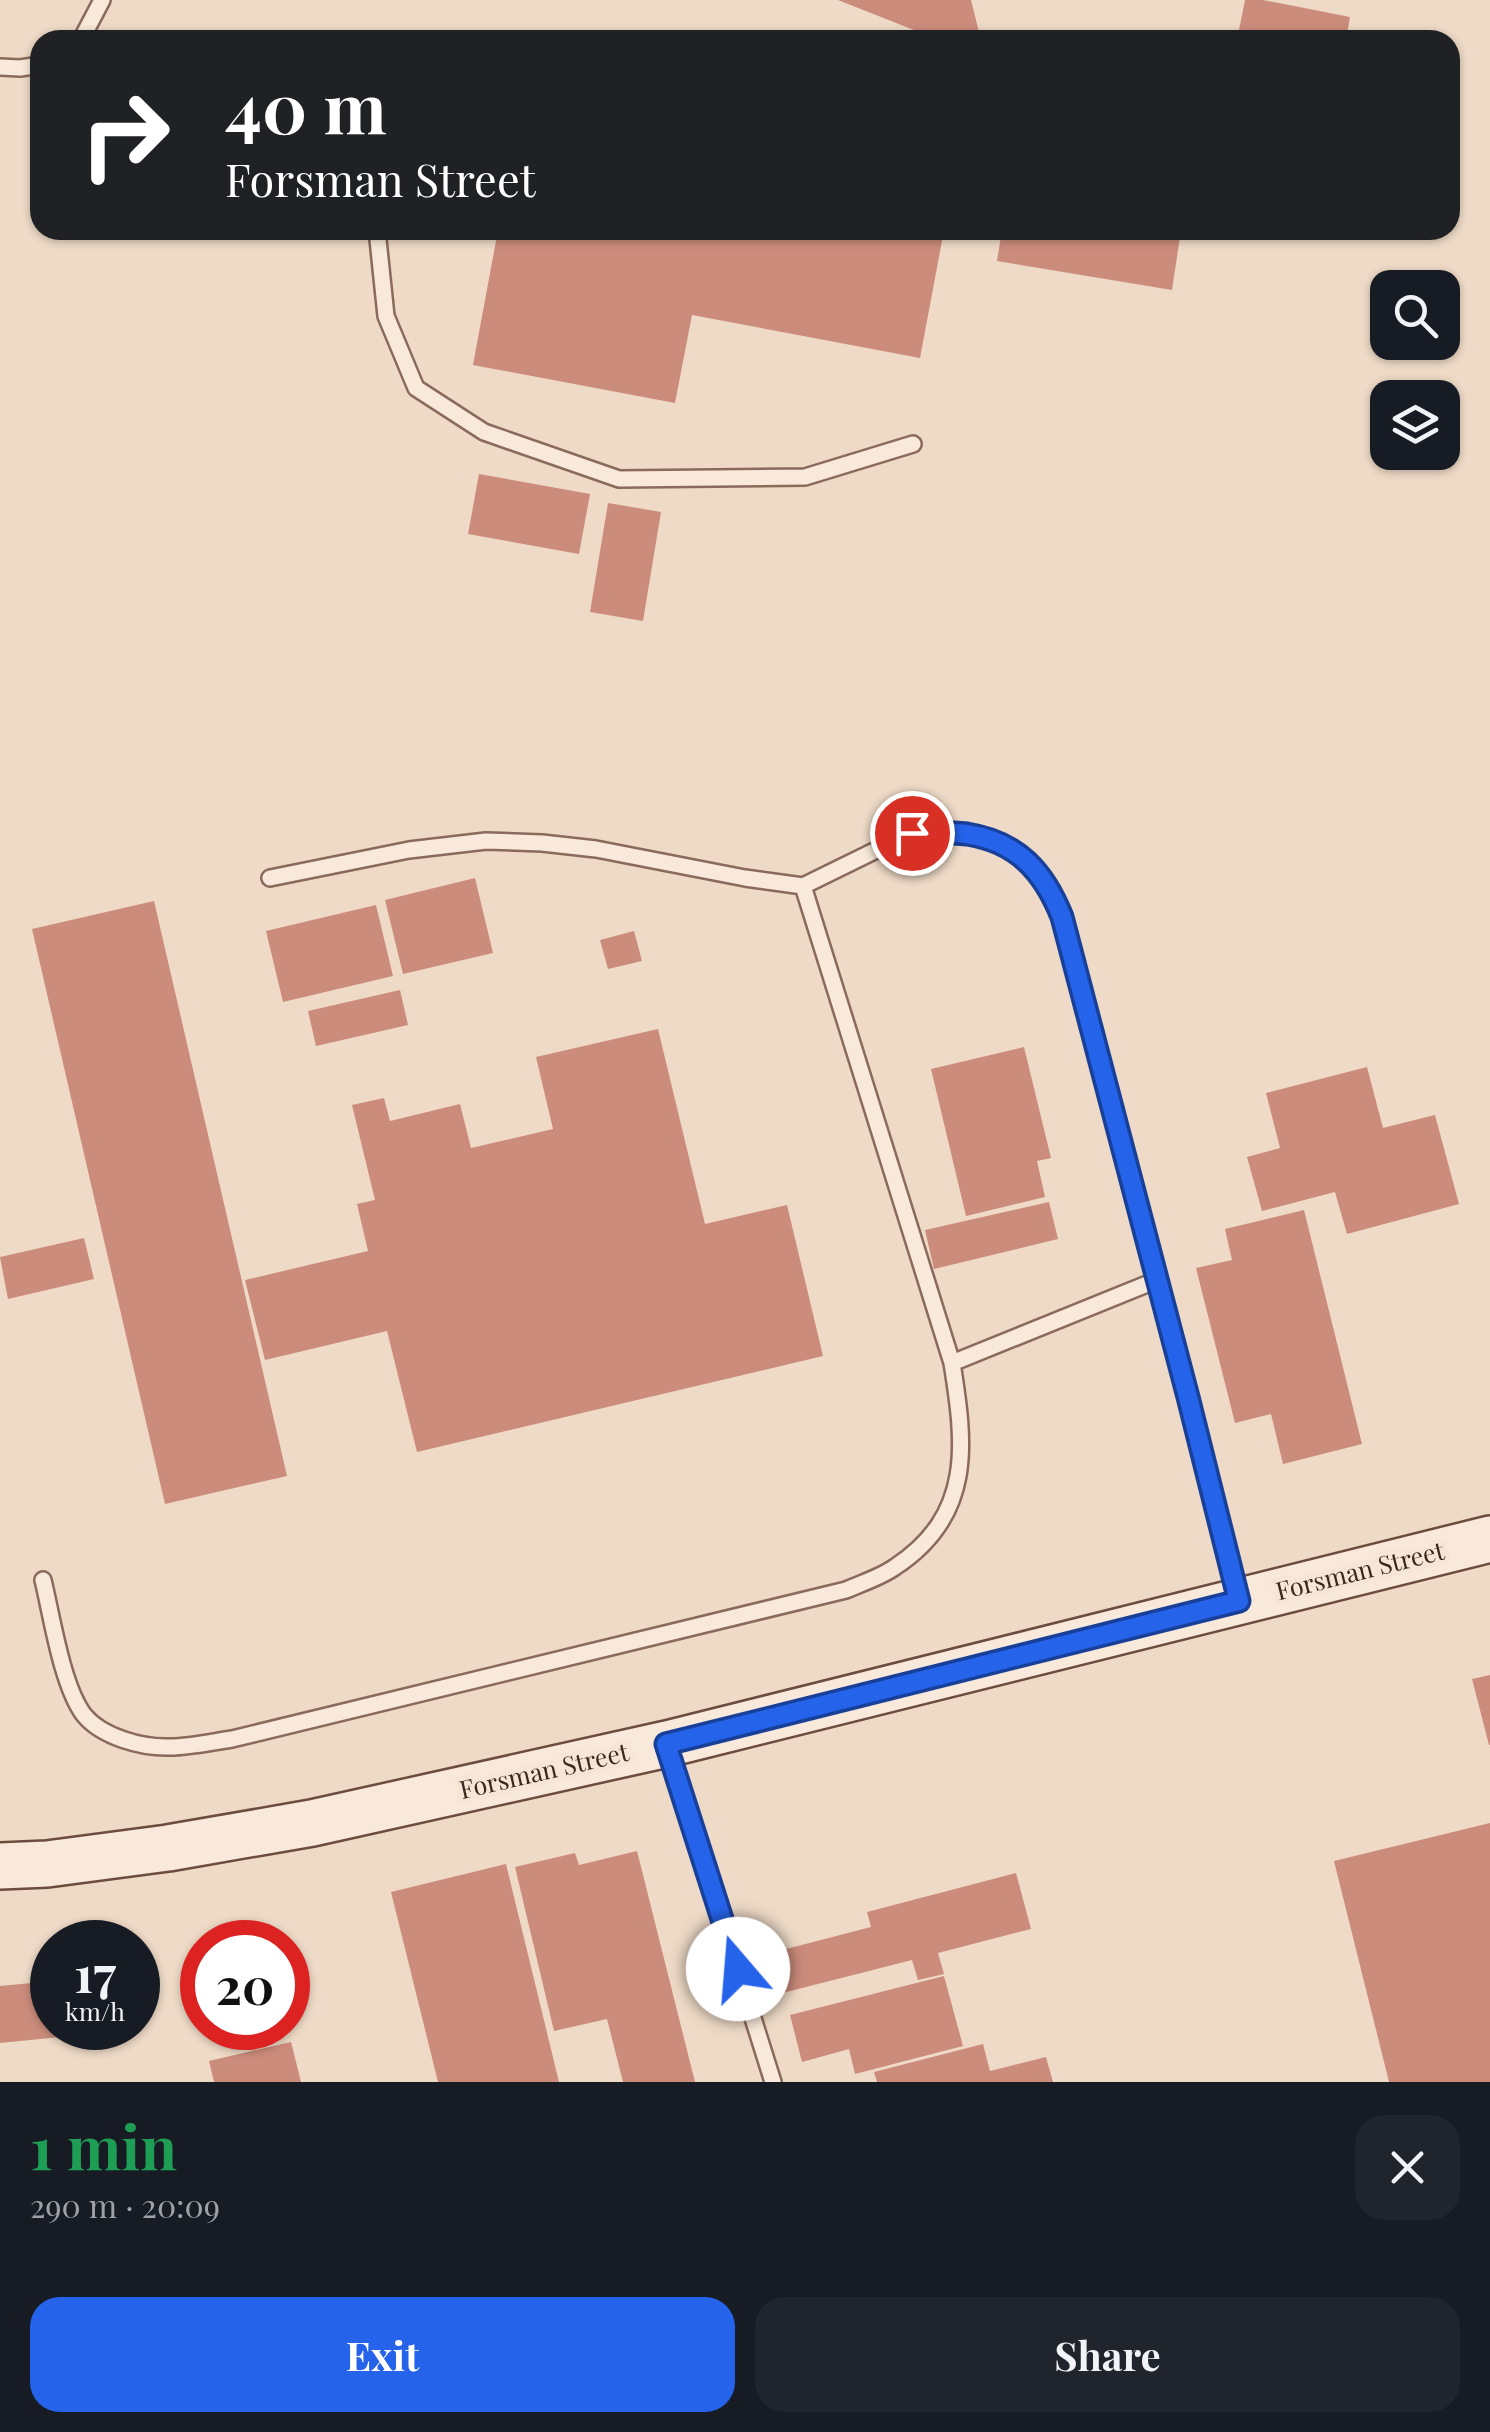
<!DOCTYPE html>
<meta charset="utf-8">
<style>
:root{--surface:#171b24;--page:#20242c;--text:#f1f3f6;--muted:#9ea1a6;--accent:#2563eb}
body{margin:0;font-family:"Playfair Display",serif;background:var(--page);color:var(--text);height:100vh;display:flex;flex-direction:column;font-size:38px;white-space:nowrap}
*{box-sizing:border-box;margin:0}
p{font-size:32px;color:var(--muted)}
.icon{flex:none;width:55px;height:55px;fill:none;stroke:currentColor;stroke-width:2;stroke-linecap:round;stroke-linejoin:round}
.map{position:relative;height:2082px;overflow:hidden}
.side{display:flex;flex-direction:column;background:var(--surface);flex:1}
.side>*{flex:none}
.hud{position:absolute;left:30px;top:30px;width:1430px;height:210px;border-radius:30px;box-shadow:0 2px 8px #0004;background:#202124;color:#fff;overflow:hidden}
.buttons{position:absolute;left:1370px;top:270px;display:grid;gap:20px}
.buttons a{display:grid;place-items:center;width:90px;height:90px;border-radius:20px;background:var(--surface);box-shadow:0 2px 8px #0004;font-size:50px}
.speed{position:absolute;left:30px;top:1920px;display:flex;gap:20px;font-size:50px;font-weight:700;text-align:center}
.speed>*{display:grid;place-content:center;width:130px;height:130px;border-radius:50%;background:var(--surface);box-shadow:0 2px 8px #0004;line-height:1}
.speed small{font-size:25px;font-weight:400}
.speed .limit{border:15px solid #d22;background:#fff;color:#111}
.pin{position:absolute;display:grid;place-items:center;width:85px;height:85px;color:#fff;margin:-42px;border:5px solid #fff;border-radius:50%;box-shadow:0 2px 10px #0007}
.me{position:absolute;width:110px;margin:-55px;rotate:342deg;stroke-linejoin:round;filter:drop-shadow(0 0 8px #0008)}
.turn{display:flex;align-items:center;gap:35px;height:210px;padding:0 30px;font-size:45px}
.turn .icon{width:130px;height:130px;stroke-width:2.5}
.turn b{display:block;font-size:70px;line-height:85px}
.round{display:grid;place-items:center;flex:none;width:105px;height:105px;border-radius:30px;background:var(--page)}
.summary{display:flex;align-items:center;justify-content:space-between;height:170px;padding:0 30px}
h1{font-size:60px;font-weight:700;line-height:75px;color:#1e9e55}
.primary-button{display:flex;gap:20px;margin-top:auto;padding:20px 30px}
.primary-button a{flex:1;height:115px;border-radius:30px;background:var(--accent);color:#fff;font-size:40px;font-weight:700;line-height:115px;text-align:center}
.primary-button a+a{background:var(--page);color:var(--text)}
.map>svg:first-child{display:block}
.building{fill:#cc8c7c}
.lines{fill:none;stroke-linecap:round;stroke-linejoin:round}
.lane-casing{stroke:#8a6a5c;stroke-width:20}
.secondary-casing{stroke:#6c4c3f;stroke-width:50}
.lane{stroke:#f9e9da;stroke-width:15}
.secondary{stroke:#f9e9da;stroke-width:45}
.route-casing{stroke:#184099;stroke-width:25}
.route{stroke:#2563eb;stroke-width:18}
.labels{text-anchor:middle;stroke-width:10;stroke-linejoin:round;paint-order:stroke}
.street-label{font-size:25px;fill:#3a271f;stroke:#f6e6d6}
</style>
<div class="map">
<svg width="1490" height="2082" viewBox="0 0 1490 2082">
<rect width="100%" height="100%" fill="#eedac6"/>
<path class="building" d="M838,0H971L981,40H939Z
M1245,0H1263L1350,17L1346,40H1237Z
M498,230H944L920,358L692,315L675,403L473,365Z
M1002,230H1181L1172,290L997,261Z
M479,474L590,494L579,554L468,534Z
M608,503L661,512L643,621L590,612Z
M475,878L493,953L403,974L385,900Z
M154,901L287,1476L165,1504L32,929Z
M376,905L393,976L283,1002L266,931Z
M634,931L642,961L608,969L600,940Z
M400,990L408,1025L316,1046L308,1011Z
M658,1029L705,1224L787,1205L823,1356L417,1452L387,1331L265,1360L245,1280L368,1251L357,1204L375,1200L352,1105L384,1098L390,1121L460,1104L471,1148L553,1129L536,1057Z
M1024,1047L1051,1158L1037,1161L1045,1197L966,1216L931,1069Z
M1367,1067L1383,1128L1435,1115L1459,1204L1347,1234L1335,1192L1262,1211L1247,1157L1280,1148L1266,1093Z
M1049,1202L1058,1239L934,1269L925,1230Z
M1304,1210L1362,1444L1283,1464L1271,1414L1235,1423L1196,1268L1232,1260L1225,1229Z
M84,1238L94,1279L8,1299L0,1257Z
M1490,1675V1745H1489L1472,1679Z
M1490,1823V2082H1389L1334,1861Z
M637,1851L695,2082H623L607,2019L554,2031L515,1867L575,1853L579,1865Z
M506,1864L559,2082H438L391,1892Z
M1016,1873L1031,1929L938,1953L944,1974L918,1980L912,1960L755,2000L744,1960L871,1927L867,1912Z
M944,1976L963,2046L855,2074L849,2049L802,2062L790,2015Z
M52,1981V2028H131V2030L0,2043V1986Z
M291,2042L301,2082H214L209,2061Z
M983,2044L990,2071L1046,2057L1053,2082H877L874,2072Z"/>
<g class="lines">
<g class="lane-casing">
<path id="lane" d="M81,40L102,0
M0,67L20,68L40,65
M377,230L386,316L416,388L484,432L619,479L805,477L913,444
M270,878L409,850L486,841L542,843L596,849L745,878L803,886L911,833L968,834L1004,846L1032,864L1052,891L1062,917L1189,1397L1238,1597
M803,886L952,1363
M43,1580C52,1617 62,1686 84,1715C102,1737 142,1748 170,1747C190,1747 212,1742 232,1739L846,1590C862,1583 881,1577 895,1567C974,1515 965,1444 952,1363L1157,1280
M668,1747L773,2082"/>
</g>
<g class="secondary-casing">
<path id="secondary" d="M0,1866L47,1864L168,1848L312,1823L667,1744L1490,1539"/>
</g>
<use href="#lane" class="lane"/>
<use href="#secondary" class="secondary"/>
</g>
<g class="lines">
<g class="route-casing">
<path id="route" d="M738,1969L666,1744L1239,1601L1188,1397L1062,917C1044,872 1018,842 967,834C949,832 929,833 912,833"/>
</g>
<use href="#route" class="route"/>
</g>
<g class="labels">
<g class="street-label">
<text transform="translate(1360 1571) rotate(-14)" y="9">Forsman Street</text>
<text transform="translate(544 1771) rotate(-13)" y="9">Forsman Street</text>
</g>
</g>
</svg>
<div class="buttons">
<a><svg class="icon" aria-label="search" viewBox="0 0 24 24"><circle cx="10" cy="10" r="6"/><path d="M15 15l6 6"/></svg></a>
<a><svg class="icon" aria-label="layers" viewBox="0 0 24 24"><path d="M12 4l9 5-9 5-9-5zM3 14l9 5 9-5"/></svg></a>
</div>
<div class="speed"><div>17<small>km/h</small></div><div class="limit">20</div></div>
<div class="pin" style="left:912px;top:833px;background:#d93025"><svg class="icon" aria-label="arrive" viewBox="0 0 24 24"><path d="M6 21V4h12l-3 4 3 4H6"/></svg></div>
<svg class="me" style="left:738px;top:1969px" viewBox="-20 -20 40 40"><circle r="19" fill="#fff"/><path d="M0-13L10 11 0 6-10 11z" fill="#2563eb"/></svg>
<div class="hud">
<div class="turn"><svg class="icon" aria-label="right" viewBox="0 0 24 24"><path d="M7 20v-9h11M14 6l5 5-5 5"/></svg><div><b>40 m</b>Forsman Street</div></div>
</div>
</div>
<section class="side">
<div class="summary"><div><h1>1 min</h1><p>290 m · 20:09</p></div><a class="round"><svg class="icon" aria-label="close" viewBox="0 0 24 24"><path d="M6 6l12 12M18 6L6 18"/></svg></a></div>
<div class="primary-button"><a>Exit</a><a>Share</a></div>
</section>
